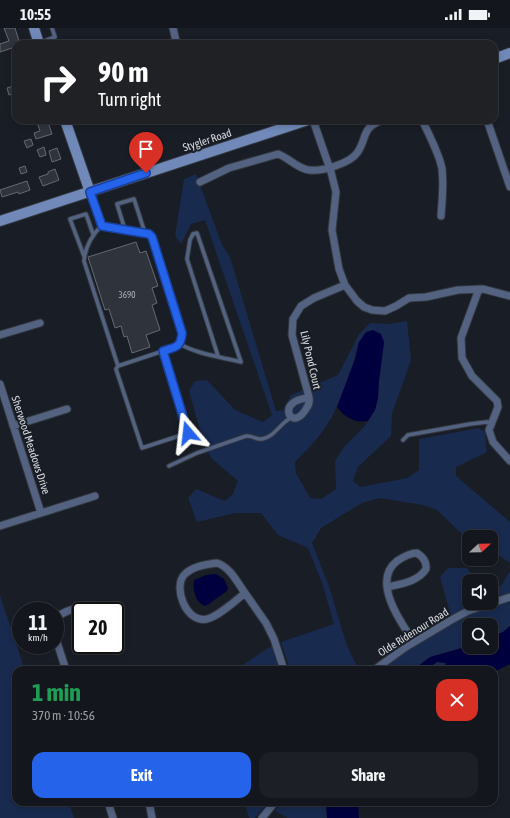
<!DOCTYPE html>
<meta charset="utf-8">
<style>
:root{--surface:#13161c;--page:#1c1f25;--text:#f1f3f6;--muted:#9d9fa3;--line:#32353b;--accent:#2563eb}
body{margin:0;font-family:"Asap Condensed",sans-serif;background:var(--page);color:var(--text);height:100vh;display:flex;flex-direction:column;font-size:15px;white-space:nowrap}
*{box-sizing:border-box;margin:0}
p{font-size:13px;color:var(--muted)}
.icon{flex:none;width:22px;height:22px;fill:none;stroke:currentColor;stroke-width:2;stroke-linecap:round;stroke-linejoin:round}
.map{position:relative;flex:1;overflow:hidden}
.details{position:absolute;left:12px;top:638px;width:486px;height:140px;display:flex;flex-direction:column;background:var(--surface);border-radius:12px;box-shadow:0 2px 6px #0003,0 0 0 1px var(--line)}
.details>*{flex:none}
.top-card{position:absolute;left:12px;top:12px;width:486px;height:84px;border-radius:12px;box-shadow:0 2px 6px #0003,0 0 0 1px var(--line);background:#202124;color:#fff;overflow:hidden}
.needle{width:26px;rotate:68deg}
.tools{position:absolute;left:462px;top:502px;display:grid;gap:8px}
.tools a{display:grid;place-items:center;width:36px;height:36px;border-radius:8px;background:var(--surface);box-shadow:0 2px 6px #0003,0 0 0 1px var(--line);font-size:20px}
.speed{position:absolute;left:12px;top:574px;display:flex;gap:8px;font-size:20px;font-weight:700;text-align:center}
.speed>*{display:grid;place-content:center;width:52px;height:52px;border-radius:50%;background:var(--surface);box-shadow:0 2px 6px #0003,0 0 0 1px var(--line);line-height:1}
.speed small{font-size:10px;font-weight:400}
.speed .limit{border:2px solid #111;border-radius:6px;background:#fff;color:#111}
.pin{position:absolute;display:grid;place-items:center;width:34px;height:34px;color:#fff;margin:-41px -17px;border-radius:50% 50% 50% 0;rotate:-45deg;box-shadow:0 0 4px #0007}
.pin .icon{rotate:45deg}
.me{position:absolute;width:44px;margin:-22px;rotate:343deg;stroke-linejoin:round;filter:drop-shadow(0 0 3px #0008)}
.turn{display:flex;align-items:center;gap:14px;height:84px;padding:0 20px;font-size:18px}
.turn .icon{width:52px;height:52px;stroke-width:2.5}
.turn b{display:block;font-size:28px;line-height:34px}
.round{display:grid;place-items:center;flex:none;width:42px;height:42px;border-radius:12px;background:var(--page)}
.headline{display:flex;align-items:center;justify-content:space-between;height:68px;padding:0 20px}
h1{font-size:24px;font-weight:700;line-height:30px;color:#1e9e55}
.cta{display:flex;gap:8px;margin-top:auto;padding:8px 20px}
.cta a{flex:1;height:46px;border-radius:12px;background:var(--accent);color:#fff;font-size:16px;font-weight:700;line-height:46px;text-align:center}
.cta a+a{background:var(--page);color:var(--text)}
.status{display:flex;justify-content:space-between;align-items:center;height:28px;padding:0 20px;background:var(--surface);direction:ltr}
.status svg{height:11px;fill:currentColor}
.map>svg:first-child{display:block}
.green{fill:#182a4e;fill-rule:evenodd}
.water{fill:#00003e}
.building{fill:#2f343c;stroke:#646972}
.lines{fill:none;stroke-linecap:round;stroke-linejoin:round}
.lane-casing{stroke:#343840;stroke-width:5.5}
.street-casing{stroke:#343840;stroke-width:9}
.secondary-casing{stroke:#343840;stroke-width:12}
.lane{stroke:#526280;stroke-width:3.5}
.street{stroke:#526280;stroke-width:7}
.secondary{stroke:#7089b9;stroke-width:10}
.route-casing{stroke:#184099;stroke-width:10}
.route{stroke:#2563eb;stroke-width:7}
.labels{text-anchor:middle;stroke-width:4;stroke-linejoin:round;paint-order:stroke}
.number-label{font-size:9px;fill:#afb3b9}
.street-label{font-size:11px;fill:#dadde3;stroke:#191d25}
</style>
<div class="status"><b>10:55</b><svg viewBox="0 0 49 12"><path d="M0 12V9h3v3zM5 12V6h3v6zM10 12V3h3v9zM15 12V0h3v12zM26 1h20v11H26zM47 4h2v5h-2z"/></svg></div>
<div class="map">
<svg width="510" height="790" viewBox="0 0 510 790">
<rect width="100%" height="100%" fill="#191d25"/>
<path class="green" d="M196,146L222,217L230,229L276,383L283,382L291,367L338,347L359,306L370,295L388,296L407,293L411,332L392,386L391,408L358,439L353,453L361,459L407,450L419,442V411L479,400L485,404L487,424L456,439V448L510,494V535L491,522V509H469V513L437,482L423,477L380,470L362,475L321,500L312,515L329,558L347,618L359,642H290L281,614L334,596L322,555L308,520L278,507L261,485H235L197,494L188,470L196,461L225,473L233,466L238,453L211,430L204,416L189,363L195,353L207,352L235,382L263,394L272,387L205,192L191,196L181,216L175,208L184,151ZM359,314H384L379,353L378,370L375,382L364,399L344,419L335,433L336,461L321,471L310,470L296,445L295,434C303,425 312,417 320,407C340,381 351,346 359,314Z
M448,540H467L477,553H469V575H491V561L501,558L510,543V598L503,604L491,609V597H469V618L430,629L413,642H381L419,615L453,595L440,549Z
M0,567L25,642H16V774H69L74,790H0Z
M273,617L281,642H235Z
M437,634L446,635L442,642H426Z
M244,774H269L255,790H249Z
M282,774H327L326,777L327,790H288L275,783Z"/>
<path class="water" d="M373,302L381,306L384,314L379,353L378,370L375,382L368,393C355,395 345,390 337,379L355,331L359,314L366,304Z
M216,546L224,551L228,560L227,563L206,578C196,576 192,562 194,552L206,547Z
M510,598V636L494,644V642H442L446,635L437,634L426,642H413L430,629L469,618L491,619V609L503,604Z
M327,774H358L359,790H327L326,777Z"/>
<path class="building" d="M4,0H15L20,16H16V30L12,20L0,24V16L9,13Z
M16,57V64L9,67L7,60Z
M48,94L52,106L36,111L34,105L40,103L38,97Z
M31,111L33,117L27,120L24,113Z
M44,119L46,127L40,129L37,122Z
M57,120L61,131L52,134L49,123Z
M25,138L27,144L21,146L19,140Z
M55,141L59,152L43,158L39,149L48,146V144Z
M27,153L30,162L19,166L18,164L2,169L0,162Z
M136,214L140,225L146,223L158,258L152,260L157,275L152,277L160,302L146,307L150,319L132,325L127,308L124,309L121,298L115,300L109,281L105,282L88,229Z"/>
<g class="lines">
<g class="lane-casing">
<path id="lane" d="M39,15L55,9L52,0
M90,165L102,197
M102,197L149,206L152,209L182,305V313L178,318L118,338L84,233C85,219 92,207 102,197Z
M125,202L117,176L134,171L145,205
M84,228L70,191L86,186L93,206
M180,316C197,326 221,329 241,334L197,205L193,206L190,212L187,231L218,328
M118,338L116,341L142,420L188,405L163,323
M403,412L408,407L470,396L487,394L491,395
M169,438L197,425L246,408C252,407 256,412 262,411C274,409 279,397 289,391L290,388"/>
</g>
<g class="street-casing">
<path id="street" d="M173,0L176,13
M313,92L331,144L336,164L332,202L339,241L345,257L357,273L364,279L372,282L385,283L396,278L409,270L426,269L458,262L483,261L510,268
M422,92C428,104 440,128 442,141C444,157 442,173 441,188
M487,92L510,159
M200,154L229,140L278,126C289,130 298,141 309,142C322,144 350,135 357,125C368,110 360,100 383,92
M479,261L461,310L462,330L472,348L497,373L498,379L489,402L493,414L510,433
M0,307L40,295
M0,356L41,485
M309,369L292,307L293,291L301,278L314,270L345,257
M309,369C310,374 309,377 306,381C294,401 282,383 293,375C297,371 304,371 309,369Z
M13,398L67,381
M0,498L95,468
M217,535C230,539 237,554 245,565C235,573 219,588 207,591C186,596 172,558 185,546C192,539 207,536 217,535Z
M387,559C400,556 418,554 426,541C427,534 423,529 417,525C410,525 403,529 397,533C371,553 401,595 414,614
M245,565L266,595L274,611L284,642
M55,592C60,583 78,580 88,577
M55,608L66,642
M374,642L406,619L453,591L468,583L510,569
M108,774L113,790
M149,774L152,790
M262,790L275,774"/>
</g>
<g class="secondary-casing">
<path id="secondary" d="M34,0L39,16
M494,31L510,25
M65,92L90,164
M0,193L308,92"/>
</g>
<use href="#lane" class="lane"/>
<use href="#street" class="street"/>
<use href="#secondary" class="secondary"/>
</g>
<g class="lines">
<g class="route-casing">
<path id="route" d="M146,145L90,164L102,198L149,206L152,209L182,305C181,320 175,319 163,323L188,405"/>
</g>
<use href="#route" class="route"/>
</g>
<g class="labels">
<g class="number-label">
<text x="127" y="270">3690</text>
</g>
<g class="street-label">
<text transform="translate(207 112) rotate(-18)" y="4">Stygler Road</text>
<text transform="translate(311 332) rotate(77)" y="4">Lily Pond Court</text>
<text transform="translate(31 417) rotate(72)" y="4">Sherwood Meadows Drive</text>
<text transform="translate(413 604) rotate(-32)" y="4">Olde Ridenour Road</text>
</g>
</g>
</svg>
<div class="tools">
<a><svg class="needle" viewBox="-14 -14 28 28"><path d="M0-13l5 13h-10z" fill="#e53935"/><path d="M0 13l5-13h-10z" fill="#9d9fa3"/></svg></a>
<a><svg class="icon" aria-label="sound" viewBox="0 0 24 24"><path d="M4 9h4l5-4v14l-5-4H4zM17 9q2 3 0 6"/></svg></a>
<a><svg class="icon" aria-label="search" viewBox="0 0 24 24"><circle cx="10" cy="10" r="6"/><path d="M15 15l6 6"/></svg></a>
</div>
<div class="speed"><div>11<small>km/h</small></div><div class="limit">20</div></div>
<div class="pin" style="left:146px;top:145px;background:#d93025"><svg class="icon" aria-label="arrive" viewBox="0 0 24 24"><path d="M6 21V4h12l-3 4 3 4H6"/></svg></div>
<svg class="me" style="left:188px;top:405px" viewBox="-20 -20 40 40"><path d="M0-17L14 15 0 8-14 15z" fill="#2563eb" stroke="#fff" stroke-width="4"/></svg>
<div class="top-card">
<div class="turn"><svg class="icon" aria-label="right" viewBox="0 0 24 24"><path d="M7 20v-9h11M14 6l5 5-5 5"/></svg><div><b>90 m</b>Turn right</div></div>
</div>
<section class="details">
<div class="headline"><div><h1>1 min</h1><p>370 m · 10:56</p></div><a class="round" style="background:#d93025;color:#fff"><svg class="icon" aria-label="close" viewBox="0 0 24 24"><path d="M6 6l12 12M18 6L6 18"/></svg></a></div>
<div class="cta"><a>Exit</a><a>Share</a></div>
</section>
</div>
